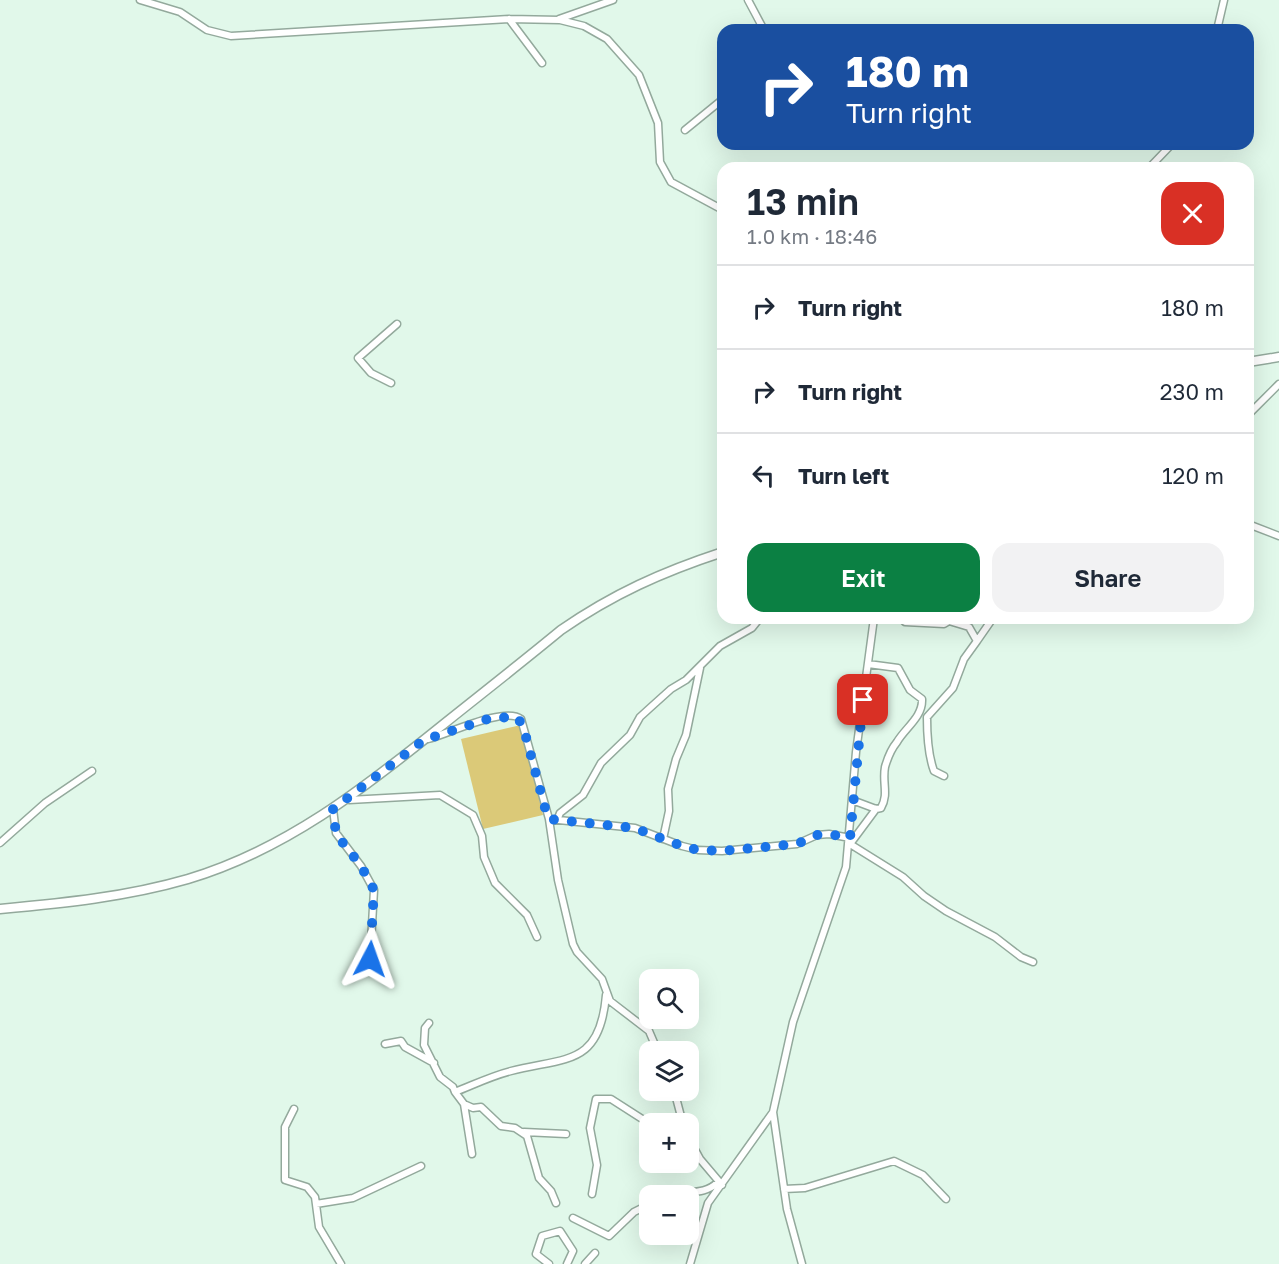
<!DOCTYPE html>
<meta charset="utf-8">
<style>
:root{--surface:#fff;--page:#f2f2f3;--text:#1f2937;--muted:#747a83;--line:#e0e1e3;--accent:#0b8043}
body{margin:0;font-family:"Golos Text",sans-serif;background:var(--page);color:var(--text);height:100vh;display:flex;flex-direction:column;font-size:22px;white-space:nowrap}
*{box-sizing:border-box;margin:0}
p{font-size:20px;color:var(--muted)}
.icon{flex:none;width:33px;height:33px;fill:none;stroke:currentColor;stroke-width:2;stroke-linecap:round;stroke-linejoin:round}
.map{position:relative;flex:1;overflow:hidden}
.panel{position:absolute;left:717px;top:162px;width:537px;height:462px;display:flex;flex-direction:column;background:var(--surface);border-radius:18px;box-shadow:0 6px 24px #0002}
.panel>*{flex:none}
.hud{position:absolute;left:717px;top:24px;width:537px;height:126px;border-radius:18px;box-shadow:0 6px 24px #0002;background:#1a4fa0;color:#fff;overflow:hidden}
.controls{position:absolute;left:639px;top:969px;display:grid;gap:12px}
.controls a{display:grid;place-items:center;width:60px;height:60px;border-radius:12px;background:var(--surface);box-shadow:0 6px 24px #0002;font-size:30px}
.pin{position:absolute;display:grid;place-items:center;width:51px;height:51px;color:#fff;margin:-26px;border-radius:12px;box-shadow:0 3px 9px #0006}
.me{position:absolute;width:66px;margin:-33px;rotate:4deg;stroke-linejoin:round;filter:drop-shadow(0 0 4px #0008)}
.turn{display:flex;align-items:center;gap:21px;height:126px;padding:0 30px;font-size:27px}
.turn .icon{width:78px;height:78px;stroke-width:2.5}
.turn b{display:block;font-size:42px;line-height:51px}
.round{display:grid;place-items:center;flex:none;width:63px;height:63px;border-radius:18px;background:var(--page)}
.summary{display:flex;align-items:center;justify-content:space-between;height:102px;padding:0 30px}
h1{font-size:36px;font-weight:600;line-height:45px}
.action{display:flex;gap:12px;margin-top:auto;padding:12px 30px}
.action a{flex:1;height:69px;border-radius:18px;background:var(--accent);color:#fff;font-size:24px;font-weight:600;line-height:69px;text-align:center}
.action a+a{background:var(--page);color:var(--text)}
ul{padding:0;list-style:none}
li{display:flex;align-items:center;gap:18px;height:84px;padding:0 30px;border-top:2px solid var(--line)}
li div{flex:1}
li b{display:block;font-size:22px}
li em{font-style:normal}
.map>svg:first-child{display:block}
.green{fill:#dbc978}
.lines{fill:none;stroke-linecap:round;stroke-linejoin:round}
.street-casing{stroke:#93a99c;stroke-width:9}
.secondary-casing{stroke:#93a99c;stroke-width:11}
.street{stroke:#fff;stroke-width:6}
.secondary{stroke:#fff;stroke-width:8}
.route{stroke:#1a73e8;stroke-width:10;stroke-dasharray:0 18}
</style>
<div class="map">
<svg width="1279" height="1264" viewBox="0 0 1279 1264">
<rect width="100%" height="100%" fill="#e1f8ea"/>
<path class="green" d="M521,725L543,815L483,829L461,739Z"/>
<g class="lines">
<g class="street-casing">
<path id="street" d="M140,0L180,12L207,30L231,36L509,19L560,20L584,26L607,39L639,75L658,123L660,162L671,182L723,210
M748,0L764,30
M509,19L542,63
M559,19L613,0
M1217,30L1224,0
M685,130L723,99
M1149,168L1172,144
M391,383L371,373L358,358L397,324
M1248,415L1279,384
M1248,524L1279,536
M873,618H888
M901,618L905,622L944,624L949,621L969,627L977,641L964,659L953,688L927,717C927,734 928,755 934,771L944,776
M977,641L993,618
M428,739C448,734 505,706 521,719L549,819L558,880L573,944L577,952L602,979L610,1001L649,1031L658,1052
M349,800L440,795L473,815L482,836L484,857L495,883L527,915L537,937
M852,800L876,809L881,808C889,794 882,783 885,767C887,760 892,748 897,742C905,728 923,717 922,699L910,690L898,668L868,664
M333,809L336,833L361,866L374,890L370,959L373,967L382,976
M876,809L850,844L903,877L924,896L946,911L995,937L1021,957L1033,962
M558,818L560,813L583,795L601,763L630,735L640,717L651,707L671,689L686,680L720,646L752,628L760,618
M549,819L635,828L682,846L698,850L722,851L797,844L817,835L829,834L850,838
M663,839L669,811L668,789L676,759L686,735L700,668
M0,843L45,803L92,771
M429,1023L425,1028L424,1045L440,1077L453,1087L455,1092
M385,1044L401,1041L405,1047L434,1063
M674,1090L683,1124
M464,1104L473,1108L481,1107L501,1126L515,1128L527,1136L539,1178L551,1191L556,1203
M294,1109L285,1127V1180L307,1187L315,1197L319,1227L341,1264
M524,1132L566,1134
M688,1137L700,1159L722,1185
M688,1151L699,1158
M472,1154L464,1104L455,1092C473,1085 491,1076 511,1071C565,1057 600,1067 606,995
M784,1189L805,1188L894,1161L923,1175L946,1199
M592,1194L597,1165L590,1128L596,1099H611L650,1124
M667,1196C685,1189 703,1197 718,1182
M316,1204L353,1198L421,1166
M573,1218L609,1236L634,1212L650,1204
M549,1264L536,1254L542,1236L560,1231L573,1251L567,1264
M585,1264L595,1253
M690,1264L708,1203L773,1112
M802,1264L787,1209L773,1112L793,1022L846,867L856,752L874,618"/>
</g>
<g class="secondary-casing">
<path id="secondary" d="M1248,362L1279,357
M0,909C64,903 126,897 188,879C285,850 363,789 440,727C480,695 521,663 561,630C613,594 662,572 723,552"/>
</g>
<use href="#street" class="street"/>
<use href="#secondary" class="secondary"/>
</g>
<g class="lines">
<path class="route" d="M370,959L374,890L361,866L336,834L333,809L424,740L491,718L517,717L523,726L548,819L634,828L682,846L698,850L722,851L797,844L817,835L829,834L850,838L863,700"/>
</g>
</svg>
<div class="controls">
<a><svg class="icon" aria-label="search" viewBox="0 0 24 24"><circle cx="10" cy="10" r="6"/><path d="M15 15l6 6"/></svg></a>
<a><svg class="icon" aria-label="layers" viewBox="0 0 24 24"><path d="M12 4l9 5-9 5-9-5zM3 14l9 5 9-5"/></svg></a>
<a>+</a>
<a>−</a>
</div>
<div class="pin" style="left:863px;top:700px;background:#d93025"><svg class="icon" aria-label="arrive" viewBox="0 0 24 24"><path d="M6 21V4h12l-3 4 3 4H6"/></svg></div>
<svg class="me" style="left:370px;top:959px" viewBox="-20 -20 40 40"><path d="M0-17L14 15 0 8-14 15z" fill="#1a73e8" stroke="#fff" stroke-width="4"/></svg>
<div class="hud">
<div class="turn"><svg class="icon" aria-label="right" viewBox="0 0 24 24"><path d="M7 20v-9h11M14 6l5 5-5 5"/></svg><div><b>180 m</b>Turn right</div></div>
</div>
<section class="panel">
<div class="summary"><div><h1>13 min</h1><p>1.0 km · 18:46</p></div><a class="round" style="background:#d93025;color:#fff"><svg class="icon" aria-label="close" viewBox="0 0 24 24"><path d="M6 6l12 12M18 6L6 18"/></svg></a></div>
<ul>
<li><svg class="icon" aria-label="right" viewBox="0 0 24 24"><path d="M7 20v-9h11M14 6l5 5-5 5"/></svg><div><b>Turn right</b></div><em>180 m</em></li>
<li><svg class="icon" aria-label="right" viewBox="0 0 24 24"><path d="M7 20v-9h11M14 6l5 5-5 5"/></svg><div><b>Turn right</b></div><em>230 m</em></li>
<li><svg class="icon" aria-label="left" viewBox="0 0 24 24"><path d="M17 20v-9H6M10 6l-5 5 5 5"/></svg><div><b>Turn left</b></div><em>120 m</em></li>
</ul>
<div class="action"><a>Exit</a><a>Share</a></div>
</section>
</div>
